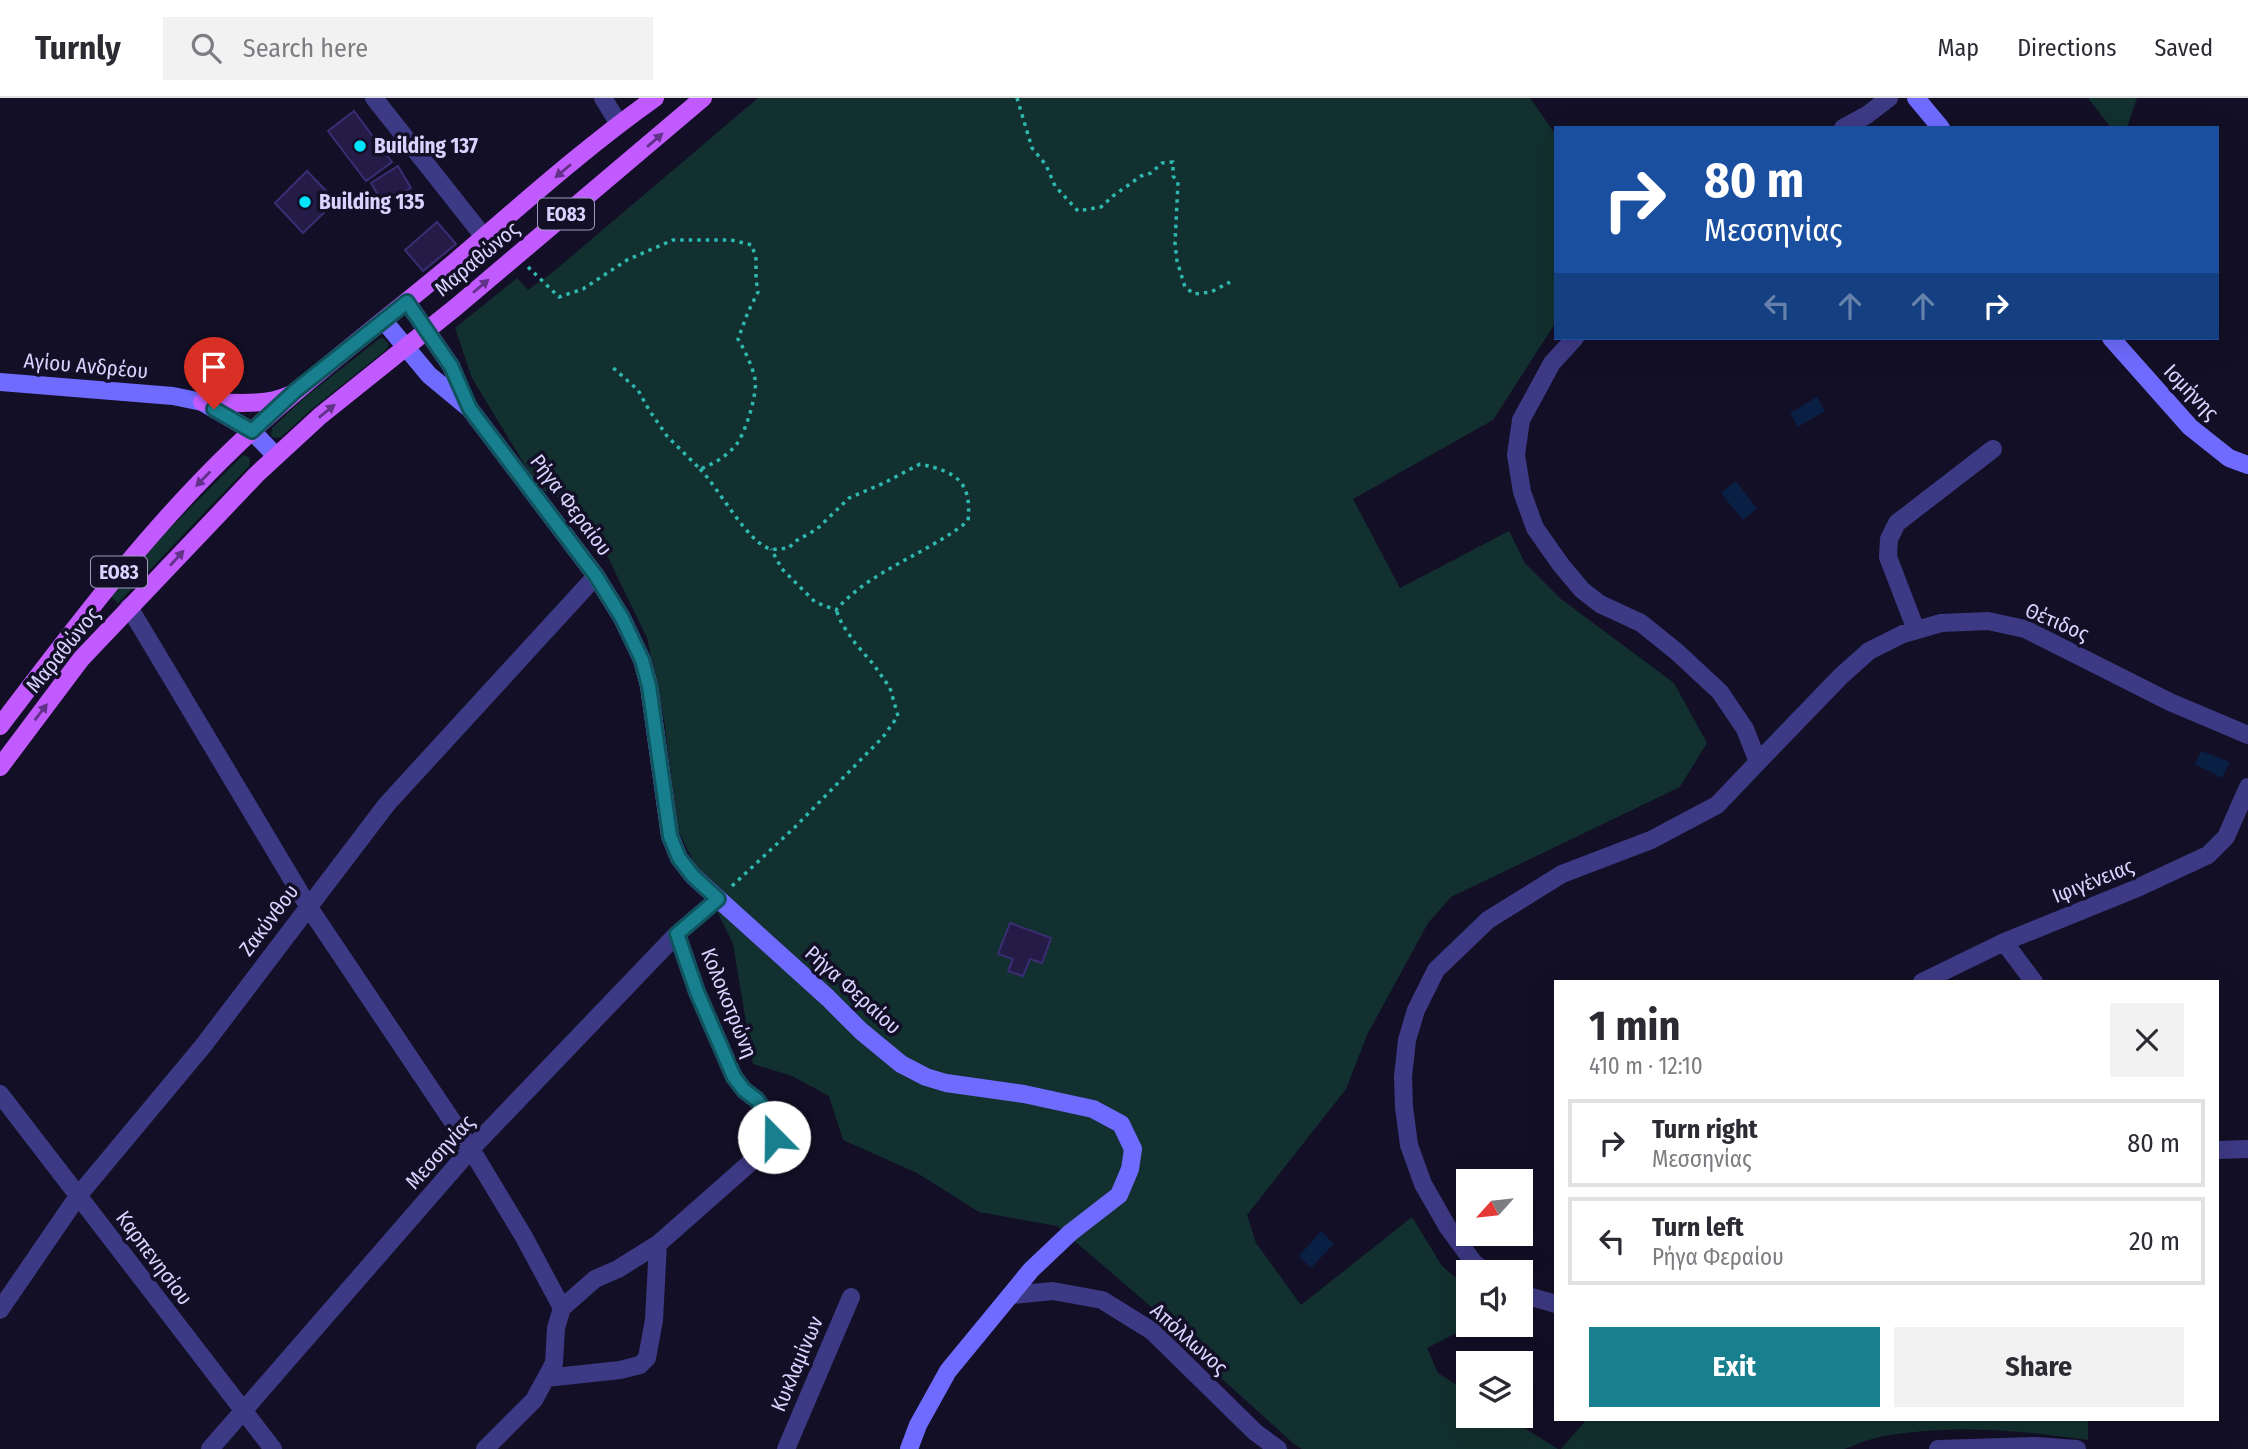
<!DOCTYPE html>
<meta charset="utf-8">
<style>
:root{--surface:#fff;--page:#f2f2f3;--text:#2b2b33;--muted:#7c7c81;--line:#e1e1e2;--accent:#187f8f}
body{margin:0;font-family:"Fira Sans Condensed",sans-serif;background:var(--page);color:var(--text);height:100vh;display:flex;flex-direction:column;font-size:26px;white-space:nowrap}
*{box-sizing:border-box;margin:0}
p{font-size:23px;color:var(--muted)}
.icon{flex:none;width:38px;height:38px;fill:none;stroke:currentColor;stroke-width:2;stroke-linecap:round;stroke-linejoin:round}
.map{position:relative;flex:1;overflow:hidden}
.drawer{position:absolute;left:1554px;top:882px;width:665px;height:441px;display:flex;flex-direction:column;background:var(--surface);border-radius:0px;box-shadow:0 7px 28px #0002}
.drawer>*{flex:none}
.top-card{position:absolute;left:1554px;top:28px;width:665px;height:214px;border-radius:0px;box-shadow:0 7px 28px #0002;background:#1a4fa0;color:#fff;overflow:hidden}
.needle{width:46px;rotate:243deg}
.buttons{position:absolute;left:1456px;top:1071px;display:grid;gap:14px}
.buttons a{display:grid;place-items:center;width:77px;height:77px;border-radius:0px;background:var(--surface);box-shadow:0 7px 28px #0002;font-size:35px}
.pin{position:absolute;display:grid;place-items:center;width:60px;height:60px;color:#fff;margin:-72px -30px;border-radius:50% 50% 50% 0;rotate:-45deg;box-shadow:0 0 7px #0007}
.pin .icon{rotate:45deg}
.me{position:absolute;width:77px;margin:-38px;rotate:338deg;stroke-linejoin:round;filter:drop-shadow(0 0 5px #0008)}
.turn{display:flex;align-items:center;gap:24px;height:147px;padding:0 35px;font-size:32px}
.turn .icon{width:91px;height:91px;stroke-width:2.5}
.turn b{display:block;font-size:49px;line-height:60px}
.lanes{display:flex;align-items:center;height:66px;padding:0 35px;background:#0003;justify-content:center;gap:35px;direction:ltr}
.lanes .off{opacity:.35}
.round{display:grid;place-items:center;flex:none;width:74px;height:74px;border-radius:0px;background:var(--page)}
.headline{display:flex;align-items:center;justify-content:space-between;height:119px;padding:0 35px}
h1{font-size:42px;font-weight:700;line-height:52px}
.action{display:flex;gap:14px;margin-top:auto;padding:14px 35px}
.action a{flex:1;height:80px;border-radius:0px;background:var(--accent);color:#fff;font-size:28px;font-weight:700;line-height:80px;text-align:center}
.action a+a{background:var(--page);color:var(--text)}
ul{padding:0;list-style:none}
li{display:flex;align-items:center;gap:21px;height:88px;margin:0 14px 10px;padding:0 21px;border:4px solid var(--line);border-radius:0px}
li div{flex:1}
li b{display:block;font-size:26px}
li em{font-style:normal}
header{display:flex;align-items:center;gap:42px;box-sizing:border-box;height:98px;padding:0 35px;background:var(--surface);border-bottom:2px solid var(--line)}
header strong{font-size:33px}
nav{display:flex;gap:38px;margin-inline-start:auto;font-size:24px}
.search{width:490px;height:63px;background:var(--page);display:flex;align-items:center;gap:18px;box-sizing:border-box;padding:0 24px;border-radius:0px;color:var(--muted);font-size:26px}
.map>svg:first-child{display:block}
.green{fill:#12302f}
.water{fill:#0a1f44}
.building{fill:#241b47;stroke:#3b2d73;stroke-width:2}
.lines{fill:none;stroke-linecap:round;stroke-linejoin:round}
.path{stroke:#2fb8b0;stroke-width:3.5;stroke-dasharray:3.5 5;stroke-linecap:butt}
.street{stroke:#3d3a85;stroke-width:18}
.secondary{stroke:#6f6bff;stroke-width:18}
.primary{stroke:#c25bff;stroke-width:18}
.oneway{fill:#623188}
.route-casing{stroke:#10535d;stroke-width:18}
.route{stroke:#187f8f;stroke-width:12}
.poi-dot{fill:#00e5ff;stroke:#130f26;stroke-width:2.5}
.labels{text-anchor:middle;stroke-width:7;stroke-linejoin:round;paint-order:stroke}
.shield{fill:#130f26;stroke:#9e99be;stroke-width:2}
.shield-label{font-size:19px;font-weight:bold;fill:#d9d4ff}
.poi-label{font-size:21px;font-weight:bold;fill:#d9d4ff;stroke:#130f26;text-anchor:start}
.street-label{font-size:21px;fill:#d9d4ff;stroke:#130f26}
</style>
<header>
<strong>Turnly</strong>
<div class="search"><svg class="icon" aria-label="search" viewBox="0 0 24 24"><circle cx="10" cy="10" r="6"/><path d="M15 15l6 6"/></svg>Search here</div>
<nav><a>Map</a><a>Directions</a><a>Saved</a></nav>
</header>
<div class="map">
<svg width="2248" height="1351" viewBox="0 0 2248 1351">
<rect width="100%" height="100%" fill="#130f26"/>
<path class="green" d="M758,0H1530L1556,37V224L1493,322L1353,401L1400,490L1509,433L1525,465L1561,501L1674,585L1707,645L1680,689L1451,799L1428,825L1367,937L1346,991L1247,1117L1256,1145L1301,1207L1412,1119L1442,1168L1468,1190V1227H1472L1427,1250L1438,1275L1468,1294V1318H1505L1558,1351H1302L1294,1346L1220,1279L1148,1206L1057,1128L979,1114L917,1075L843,1042L829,998L792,978L753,966L733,846L678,732L664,622L647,540L603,449L570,406L538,389L472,280L455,230L517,180L528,192L553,174Z
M2088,0H2137L2127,30H2111Z
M383,240L389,246L386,252L312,311L281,339L275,340L271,338L272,330L304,300L379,241Z
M243,357L249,359L250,363L249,368L118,505L110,498L164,436Z
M1587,1321H2088V1342C2019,1332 1949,1326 1880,1339C1868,1341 1856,1347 1844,1351H1561Z"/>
<path class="water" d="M1817,299L1825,313L1798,329L1790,315Z
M1736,383L1757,411L1743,422L1721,395Z
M2201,653L2230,664L2222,680L2195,666Z
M1321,1133L1334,1146L1311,1170L1299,1158Z"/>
<path class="building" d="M354,13L392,64L366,83L328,33Z
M398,68L411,90L384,107L371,85Z
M307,73L336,103L303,135L275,105Z
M437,124L456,146L423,173L405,152Z
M1010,825L1051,840L1042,865L1030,861L1023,878L1008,873L1013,861L998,856Z"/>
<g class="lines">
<path class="path" d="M1017,0L1032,50L1046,67L1055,88L1078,113L1101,109L1113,98L1141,78L1151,75L1162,65L1173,64V78L1178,84L1175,145L1177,163L1185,189L1194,196L1211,194L1230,184
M528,169L559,199L583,191L627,162L673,142H731L752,147L756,161V181L758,194L748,214L738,241C745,253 752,267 755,281C758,295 745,336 736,347C726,359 713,366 700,371L667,338L649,312L638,292L610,267
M700,371C718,389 749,447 771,451C777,452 783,450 789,450L794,444L817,431L849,400L884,385L920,366C956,374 972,383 968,423C926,457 872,471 836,512L815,504L782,471L771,451
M732,788L795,729L883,639L898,618L890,590L874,567L855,545L842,526L836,512"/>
<path class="street" d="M374,0L484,139
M603,0L619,26
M1843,30L1867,17L1889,0
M129,509L308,808L471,1051L524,1139L562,1210
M1916,532L1888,459L1889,441L1897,425L1993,351
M1758,664L1841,578L1869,553L1903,536L1941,525L1988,523L2025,531L2170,604L2248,637
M2004,844L2034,884
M1922,884L2004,844L2135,791L2208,757L2226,739L2248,689
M0,996L273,1351
M2217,1052L2248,1051
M1486,1174L1474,1165L1447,1128L1423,1086L1409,1047L1404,1009L1403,979L1407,942L1416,912L1436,872L1488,822L1562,776L1651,742L1717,707L1758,664L1745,631L1720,594L1677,554L1641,525L1600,506L1582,492L1561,467L1535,430L1522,394L1516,357L1521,322L1552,265L1575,240
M1521,1196L1556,1206
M1012,1197L1053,1193L1102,1202L1152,1233L1255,1334L1278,1351
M0,1212L78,1098L203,948L387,706L596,478
M546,1280L620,1272L640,1267L647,1260L654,1222L658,1146
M210,1351L471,1051L677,836L718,801
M485,1351L534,1302L546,1280L554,1265L556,1230L562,1210L595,1181L618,1171L658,1146L768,1049L774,1039L771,1022L757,1002L744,992L734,979L697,894L677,836
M786,1351L851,1199
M1938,1351L2036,1348L2077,1351"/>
<path class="secondary" d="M1916,0L1941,30
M407,204L451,268L468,309
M384,223L429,277L470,311L596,478L622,520L642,562L649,588L670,738L679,760L693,778L828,900L861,933L901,966L926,979L946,985L1024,996L1093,1011L1121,1026L1133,1051L1130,1071L1119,1097L1070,1135L1031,1172L948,1273L918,1327L909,1351
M2111,240L2190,329L2229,360L2248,367
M0,284L173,298L202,304L252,333L276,358"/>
<path class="primary" d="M202,304C229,304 264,309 289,297
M0,628C74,531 147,433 235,349C303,284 378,228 450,168C517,111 583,51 655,0
M0,669L81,561L256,377L320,318L456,209L703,0"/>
</g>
<defs><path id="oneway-solid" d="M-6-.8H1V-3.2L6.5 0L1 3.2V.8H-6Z" transform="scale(1.75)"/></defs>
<g class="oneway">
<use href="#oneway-solid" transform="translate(655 42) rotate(-41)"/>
<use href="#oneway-solid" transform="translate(563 73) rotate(140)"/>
<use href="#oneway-solid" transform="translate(481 188) rotate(-40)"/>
<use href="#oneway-solid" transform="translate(327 313) rotate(-39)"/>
<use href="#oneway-solid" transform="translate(203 381) rotate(134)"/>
<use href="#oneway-solid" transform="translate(177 460) rotate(-48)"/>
<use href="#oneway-solid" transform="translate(41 614) rotate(-53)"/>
</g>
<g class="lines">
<g class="route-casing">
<path id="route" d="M214,311L252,333L295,293L407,204L451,268L470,311L596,478L622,520L642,562L649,588L670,738L679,760L693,778L718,801L677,836L697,894L734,979L744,992L757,1002L771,1021L774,1039"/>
</g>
<use href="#route" class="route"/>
</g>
<g class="poi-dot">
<circle cx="360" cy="48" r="7"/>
<circle cx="305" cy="104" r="7"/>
</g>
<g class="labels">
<g class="shield">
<rect x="538" y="100.5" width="56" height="31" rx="5"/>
<rect x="91" y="458.5" width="56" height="31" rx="5"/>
</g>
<g class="shield-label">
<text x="566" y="123">ΕΟ83</text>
<text x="119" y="481">ΕΟ83</text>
</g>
<g class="poi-label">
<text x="374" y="55">Building 137</text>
<text x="319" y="111">Building 135</text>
</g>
<g class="street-label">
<text transform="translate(477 161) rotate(-40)" y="7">Μαραθώνος</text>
<text transform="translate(86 268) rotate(5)" y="7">Αγίου Ανδρέου</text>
<text transform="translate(2191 294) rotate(46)" y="7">Ισμήνης</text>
<text transform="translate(571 407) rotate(53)" y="7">Ρήγα Φεραίου</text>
<text transform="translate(2057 524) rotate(23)" y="7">Θέτιδος</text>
<text transform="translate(63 552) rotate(-51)" y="7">Μαραθώνος</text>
<text transform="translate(2093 783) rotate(-22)" y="7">Ιφιγένειας</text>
<text transform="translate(269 822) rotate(-53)" y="7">Ζακύνθου</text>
<text transform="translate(853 892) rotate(42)" y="7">Ρήγα Φεραίου</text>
<text transform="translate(729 905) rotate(68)" y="7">Κολοκοτρώνη</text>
<text transform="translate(440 1054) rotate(-48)" y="7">Μεσσηνίας</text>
<text transform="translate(154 1160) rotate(53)" y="7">Καρπενησίου</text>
<text transform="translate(1189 1241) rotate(42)" y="7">Απόλλωνος</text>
<text transform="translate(797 1266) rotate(-67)" y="7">Κυκλαμίνων</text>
</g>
</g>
</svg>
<div class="buttons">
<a><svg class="needle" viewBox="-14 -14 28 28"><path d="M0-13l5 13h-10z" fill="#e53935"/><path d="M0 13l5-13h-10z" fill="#7c7c81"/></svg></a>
<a><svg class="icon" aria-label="sound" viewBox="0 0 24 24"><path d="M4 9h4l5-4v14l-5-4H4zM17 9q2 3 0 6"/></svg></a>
<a><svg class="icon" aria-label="layers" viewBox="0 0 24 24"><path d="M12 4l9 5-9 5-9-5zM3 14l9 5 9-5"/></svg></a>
</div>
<div class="pin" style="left:214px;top:311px;background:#d93025"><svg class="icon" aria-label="arrive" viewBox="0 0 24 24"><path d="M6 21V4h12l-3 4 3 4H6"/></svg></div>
<svg class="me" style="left:774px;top:1039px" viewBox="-20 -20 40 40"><circle r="19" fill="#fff"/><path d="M0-13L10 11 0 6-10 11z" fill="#187f8f"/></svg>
<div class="top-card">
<div class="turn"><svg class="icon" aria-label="right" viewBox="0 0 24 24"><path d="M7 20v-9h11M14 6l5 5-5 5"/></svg><div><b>80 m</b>Μεσσηνίας</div></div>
<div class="lanes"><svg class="icon off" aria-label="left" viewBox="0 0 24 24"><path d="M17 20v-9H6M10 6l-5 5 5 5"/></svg><svg class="icon off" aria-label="ahead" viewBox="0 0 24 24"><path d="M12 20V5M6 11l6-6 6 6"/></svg><svg class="icon off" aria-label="ahead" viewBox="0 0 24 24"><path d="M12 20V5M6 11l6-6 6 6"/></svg><svg class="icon" aria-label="right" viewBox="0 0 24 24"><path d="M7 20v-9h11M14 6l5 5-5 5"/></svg></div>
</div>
<section class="drawer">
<div class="headline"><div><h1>1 min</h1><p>410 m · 12:10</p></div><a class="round"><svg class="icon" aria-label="close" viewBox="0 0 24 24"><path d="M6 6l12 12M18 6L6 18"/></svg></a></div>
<ul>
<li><svg class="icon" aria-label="right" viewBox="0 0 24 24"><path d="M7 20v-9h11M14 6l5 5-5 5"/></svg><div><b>Turn right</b><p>Μεσσηνίας</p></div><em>80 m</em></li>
<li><svg class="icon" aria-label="left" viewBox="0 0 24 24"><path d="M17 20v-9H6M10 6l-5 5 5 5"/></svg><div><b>Turn left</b><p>Ρήγα Φεραίου</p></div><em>20 m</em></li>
</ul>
<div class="action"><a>Exit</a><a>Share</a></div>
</section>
</div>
